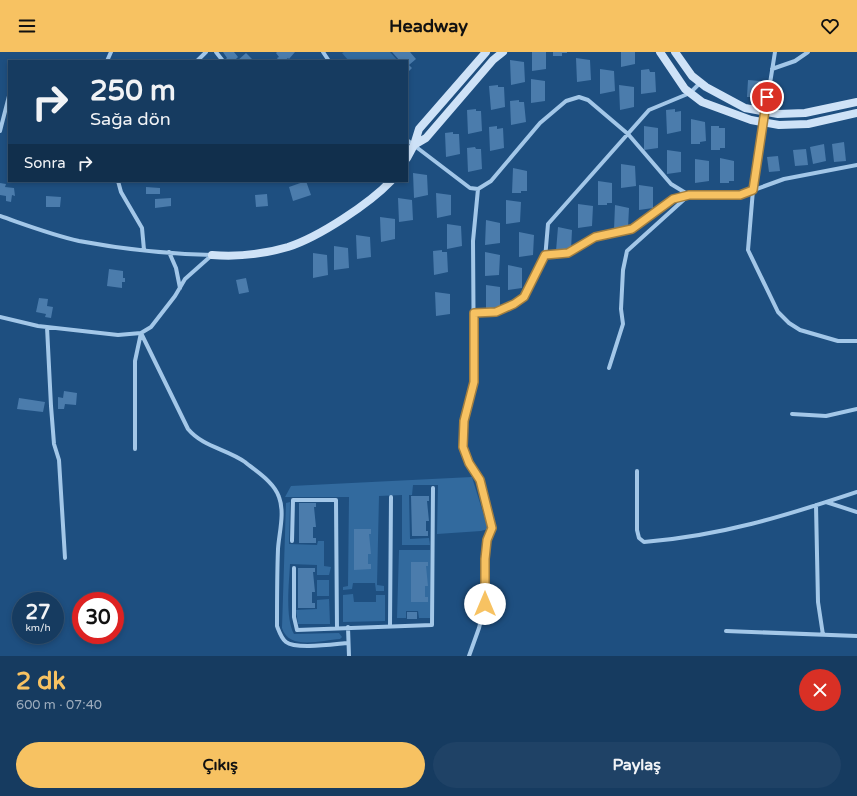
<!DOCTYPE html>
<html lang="tr">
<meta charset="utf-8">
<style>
:root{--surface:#163b60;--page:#1f4266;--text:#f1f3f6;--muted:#9eadbd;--line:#355575;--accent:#f7c262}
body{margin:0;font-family:"Varela Round",sans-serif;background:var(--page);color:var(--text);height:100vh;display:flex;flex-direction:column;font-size:15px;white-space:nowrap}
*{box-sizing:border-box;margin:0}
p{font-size:13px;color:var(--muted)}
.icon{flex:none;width:22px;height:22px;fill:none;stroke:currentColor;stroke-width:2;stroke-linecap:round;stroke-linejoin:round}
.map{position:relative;height:604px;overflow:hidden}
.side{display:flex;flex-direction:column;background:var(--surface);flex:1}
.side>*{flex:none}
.hud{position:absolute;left:8px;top:8px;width:400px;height:122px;border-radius:0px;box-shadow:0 2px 6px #0003,0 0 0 1px var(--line);background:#163b60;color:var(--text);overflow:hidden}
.speed{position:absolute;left:12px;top:540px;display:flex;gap:8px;font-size:20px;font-weight:700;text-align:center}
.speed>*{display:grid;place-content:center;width:52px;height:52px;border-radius:50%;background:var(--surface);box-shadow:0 2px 6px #0003,0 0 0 1px var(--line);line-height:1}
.speed small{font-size:10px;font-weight:400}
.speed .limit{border:6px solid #d22;background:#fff;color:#111}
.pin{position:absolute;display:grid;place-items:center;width:34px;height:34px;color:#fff;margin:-17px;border:2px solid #fff;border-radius:50%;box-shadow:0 1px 4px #0007}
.me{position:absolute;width:44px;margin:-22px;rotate:0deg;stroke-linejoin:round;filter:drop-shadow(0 0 3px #0008)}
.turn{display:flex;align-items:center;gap:14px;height:84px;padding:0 16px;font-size:18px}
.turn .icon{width:52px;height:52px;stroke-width:2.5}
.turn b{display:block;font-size:28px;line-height:34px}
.then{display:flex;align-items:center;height:38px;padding:0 16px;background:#0003;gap:8px;font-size:15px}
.round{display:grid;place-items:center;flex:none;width:42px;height:42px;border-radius:21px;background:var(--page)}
.summary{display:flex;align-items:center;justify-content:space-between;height:68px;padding:0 16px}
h1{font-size:24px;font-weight:800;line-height:30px;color:var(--accent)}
.cta{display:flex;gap:8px;margin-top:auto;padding:8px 16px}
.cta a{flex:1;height:46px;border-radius:24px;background:var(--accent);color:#111;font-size:16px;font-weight:800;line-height:46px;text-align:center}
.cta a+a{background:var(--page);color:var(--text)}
header{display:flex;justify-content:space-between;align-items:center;height:52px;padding:0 16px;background:var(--accent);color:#111;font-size:18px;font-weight:800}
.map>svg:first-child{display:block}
.green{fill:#326a9e}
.building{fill:#4b7cac}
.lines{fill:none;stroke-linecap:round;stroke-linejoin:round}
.street{stroke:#a3c7e8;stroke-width:4}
.secondary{stroke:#cee2f7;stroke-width:8}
.route-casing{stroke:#a17e40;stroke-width:10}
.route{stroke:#f7c262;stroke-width:7}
</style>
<header><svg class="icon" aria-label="menu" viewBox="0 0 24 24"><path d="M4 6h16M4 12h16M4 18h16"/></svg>Headway<svg class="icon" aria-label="heart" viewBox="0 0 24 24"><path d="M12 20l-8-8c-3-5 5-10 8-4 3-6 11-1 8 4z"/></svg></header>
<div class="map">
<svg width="857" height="604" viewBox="0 0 857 604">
<rect width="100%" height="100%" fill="#1e4f80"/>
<path class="green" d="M344,0H390L398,9H349L342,1Z
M472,425L488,477L481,479L437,482L438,433H413L412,443H409L410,487L429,486L430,493H402V443L379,444L377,533L384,534V539H376L375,531H353L352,537L343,538V535L348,534L349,445H285L291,434Z
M290,450L289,492L317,493L318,489H324V514L331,515L329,523H317V513L290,512C289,531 285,566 294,582L339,581L342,585L340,587C322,588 289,599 282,576L286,451Z
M399,498H430V566H419L418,559H406V566H397Z
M317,528H329V544H317Z
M353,542L354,550H376V543H385V569L343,570V543Z
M329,547L330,572H298L296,558L317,557V548Z"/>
<path class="building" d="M223,0H234L238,5L234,9H227L226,7L227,6Z
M277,0H295L289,7L288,6L284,9H279L277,6L279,5L276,1Z
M392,0H410L416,7L409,13L412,16L409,19L407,17V9H400Z
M532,0H546V17L532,19Z
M553,0H567V1H562V4H553Z
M621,0H635V12L621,15Z
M246,1L254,9H237Z
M576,6L590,8L591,28L577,30Z
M510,8L524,10L525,30L511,33Z
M600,17L614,19L615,39L600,42Z
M649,17L650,20H655L656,40L641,42V18Z
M531,27L545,29V49L531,51Z
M748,28L760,29L758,45H747Z
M498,33V35H504L505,55L491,58L489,34Z
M619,33L634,35V55L620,58Z
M519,48V50H524L526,70L511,73L510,49Z
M476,57V59H481L482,79L468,82L467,58Z
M675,57V60L681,59V79L667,82L666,58Z
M691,67L705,70L706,89L700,90V92H691Z
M497,74V77L503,76L504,96L490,99L489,75Z
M644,74L658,76V96L644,98Z
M711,74H719V76H725V96H720V98H711Z
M453,80V82H459L460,102L446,105L445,81Z
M844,90L846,109L834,110L832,92Z
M824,92L826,109L813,112L810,95Z
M475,95L476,97H481L482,117L468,120L467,96Z
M806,97L808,113L795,114L793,98Z
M667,98L681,100V120L667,122Z
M778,104L780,119L769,120L767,105Z
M720,106L734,109V129H729V131H720Z
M695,107L709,109V129L695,131Z
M621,112L635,114L636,134L621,136Z
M513,116L527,119V139H521V141H512Z
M413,121L427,123L428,143L414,146Z
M306,129L311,143L293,149L289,135Z
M598,129L612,131V151H607V153H598Z
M0,131L6,132L5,135L14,136L15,144L12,143L11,150L6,149V144L0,143Z
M639,133L653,135V156L639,158Z
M146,135L160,136V142H146Z
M436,141L451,143V163L437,166Z
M267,142L268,154L256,155L255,143Z
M46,144L61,145L60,155H46Z
M171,146V154L155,156V147Z
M398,146L412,148L413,168L399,170Z
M506,148L521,150L520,170L506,172Z
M578,152L593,154L592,174L578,176Z
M615,153L629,156L628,176L614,178Z
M380,165L395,167V187L381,190Z
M486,168L500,171V191L485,193Z
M447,172L461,174L462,194L447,197Z
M558,175L572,178L571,198L556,199Z
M519,180L534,183L533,203L519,205Z
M356,183L370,185L371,205L357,207Z
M334,194L348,196L349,216L334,218Z
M442,198V200H447L448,220L434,223L433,199Z
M485,200L500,203L499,223L485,224Z
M313,201L327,203L328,223L313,226Z
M508,213L522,216V236L508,238Z
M109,217L123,219V226H125V230H122V236L107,234Z
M246,226L249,240L239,242L236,228Z
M486,233L500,235V255L486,257Z
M435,240L450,242V262L436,264Z
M39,246L48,247L47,254L53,255L51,266L45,265L46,262L36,260Z
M64,339L77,341L76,353L65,352L64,357H58V345L63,346Z
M19,346L45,350L43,360L17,357Z
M411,444H429V449H427L429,469H426V479H428V484H412Z
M299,451H316V455H314L316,475H313V486H316V491H299Z
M354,477H371V482H369L371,502H368V512H371V517L354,518Z
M411,510H428V514H426L428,534H425V545H428V550H411Z
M298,516H315V520H313L315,540H312V551H315V556H298Z
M407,560H417V567H407Z"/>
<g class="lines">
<path class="street" d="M216,0L223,9
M323,0L329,9
M775,0L753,138L748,198L778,260L789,271L800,278L838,289H857
M107,9L111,0
M197,9L206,0
M772,17L795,9L808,0
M0,79L9,44
M407,88L470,136L478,137
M118,129L121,140L142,176L144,198
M478,137L491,129L540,71L566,49L579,45L588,48L628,82L671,132L689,143H740L784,127L857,113
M0,164C26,173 52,183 79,189C122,197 168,202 212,203
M169,200L176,216L180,236
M545,203L568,201L595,185L632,177L649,163L673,147L688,143
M474,261L496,260L514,252L524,245L545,207L548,172L649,58L690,41L700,31
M0,265L38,274L118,283L141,281L151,275L175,244L185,227L212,203
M47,275L51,354L54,392L59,408L65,506
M609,316L623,272L621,257L623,218L627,199L689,143
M792,362L826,364L857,357
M135,397V309L141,281L188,377C203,395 227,397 245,410C257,420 274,430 279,445C285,461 279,481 278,497C277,522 277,548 277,574C279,579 281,586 286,590C296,598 335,592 348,591
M637,419V478L639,486L644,490C720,484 785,464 857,440
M826,450L857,460
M816,453L818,550L823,583
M292,489L293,448H336L337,576
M294,516V565L297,578L432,573L433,436
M390,574L391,445
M348,575L349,604
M726,579L857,584
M469,604L479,576L485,552V507L487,488L492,476L480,428L469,411L463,395L464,369L474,330L473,189L478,137"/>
<path class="secondary" d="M660,0L685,37L702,50L751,68L779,73L808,72L857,61
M675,0L692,24L706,35L745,56L778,62L805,61L857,50
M414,93L426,86L493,8L503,0
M407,106L414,93L419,77L486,0
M212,203C237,205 264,202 288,195C319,185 369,152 391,129"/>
</g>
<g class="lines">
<g class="route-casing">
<path id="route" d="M485,552V507L487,488L492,476L480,428L469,411L463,395L464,369L474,330V261L496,260L514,252L524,245L545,203L568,201L595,185L632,177L673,147L689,143H740L753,138L767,45"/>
</g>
<use href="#route" class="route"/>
</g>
</svg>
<div class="speed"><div>27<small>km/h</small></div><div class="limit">30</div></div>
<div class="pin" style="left:767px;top:45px;background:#d93025"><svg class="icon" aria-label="arrive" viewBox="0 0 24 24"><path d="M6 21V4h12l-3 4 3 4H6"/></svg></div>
<svg class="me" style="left:485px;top:552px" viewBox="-20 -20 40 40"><circle r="19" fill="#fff"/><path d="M0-13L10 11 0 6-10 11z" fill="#f7c262"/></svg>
<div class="hud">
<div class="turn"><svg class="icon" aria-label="right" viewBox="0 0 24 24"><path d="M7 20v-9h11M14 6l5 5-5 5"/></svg><div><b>250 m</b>Sağa dön</div></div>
<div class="then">Sonra<svg class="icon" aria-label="right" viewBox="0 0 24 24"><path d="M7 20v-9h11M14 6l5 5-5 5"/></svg></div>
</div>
</div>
<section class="side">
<div class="summary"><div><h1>2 dk</h1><p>600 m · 07:40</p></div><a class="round" style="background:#d93025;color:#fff"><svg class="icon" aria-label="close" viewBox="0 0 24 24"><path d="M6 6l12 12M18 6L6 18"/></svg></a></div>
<div class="cta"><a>Çıkış</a><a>Paylaş</a></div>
</section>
